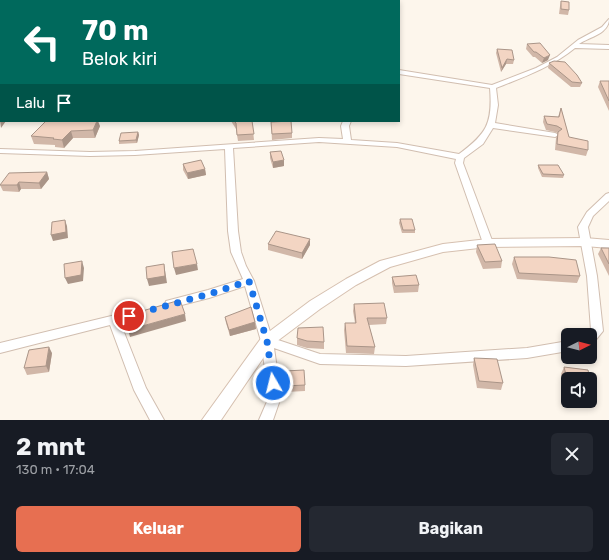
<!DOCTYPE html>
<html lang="id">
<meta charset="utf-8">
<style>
:root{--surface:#171b24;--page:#242831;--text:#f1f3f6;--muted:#9ea1a6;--accent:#e76f51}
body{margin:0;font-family:Rubik,sans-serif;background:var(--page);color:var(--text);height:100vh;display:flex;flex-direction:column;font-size:15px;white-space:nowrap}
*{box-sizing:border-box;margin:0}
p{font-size:13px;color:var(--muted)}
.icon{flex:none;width:22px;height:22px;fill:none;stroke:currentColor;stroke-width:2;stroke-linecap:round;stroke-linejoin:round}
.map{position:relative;height:420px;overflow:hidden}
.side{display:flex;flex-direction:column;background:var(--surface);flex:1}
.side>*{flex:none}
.banner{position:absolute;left:0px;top:0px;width:400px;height:122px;box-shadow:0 2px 6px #0003;background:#00695c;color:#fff;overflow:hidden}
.needle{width:26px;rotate:84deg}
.controls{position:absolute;left:561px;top:328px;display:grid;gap:8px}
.controls a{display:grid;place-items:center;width:36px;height:36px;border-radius:6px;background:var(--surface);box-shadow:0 2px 6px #0003;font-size:20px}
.pin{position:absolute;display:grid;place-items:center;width:34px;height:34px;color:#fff;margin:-17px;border:2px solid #fff;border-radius:50%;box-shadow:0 1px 4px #0007}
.me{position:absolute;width:44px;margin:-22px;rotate:352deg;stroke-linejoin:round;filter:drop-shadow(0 0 3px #0008)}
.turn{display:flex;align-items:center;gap:14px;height:84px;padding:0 16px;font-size:18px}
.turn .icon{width:52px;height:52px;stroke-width:2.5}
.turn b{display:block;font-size:28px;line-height:34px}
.then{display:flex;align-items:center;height:38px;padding:0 16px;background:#0003;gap:8px;font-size:15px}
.round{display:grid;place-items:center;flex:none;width:42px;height:42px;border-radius:6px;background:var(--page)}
.overview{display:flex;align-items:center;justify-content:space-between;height:68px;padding:0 16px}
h1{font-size:24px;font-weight:700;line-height:30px}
.cta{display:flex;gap:8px;margin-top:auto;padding:8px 16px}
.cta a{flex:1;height:46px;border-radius:6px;background:var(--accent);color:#fff;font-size:16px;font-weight:700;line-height:46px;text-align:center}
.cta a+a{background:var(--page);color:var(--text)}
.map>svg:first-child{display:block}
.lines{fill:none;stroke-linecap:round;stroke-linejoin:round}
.street-casing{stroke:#d1beb0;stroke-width:2}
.secondary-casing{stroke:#d6c0b0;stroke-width:2}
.street{fill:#fff;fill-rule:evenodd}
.secondary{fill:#fff;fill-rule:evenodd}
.wall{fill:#d1b7a8}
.shaded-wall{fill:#aa9588}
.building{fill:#f3d5c3;stroke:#aa9588}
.route{stroke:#1a73e8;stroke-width:7;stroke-dasharray:0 12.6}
</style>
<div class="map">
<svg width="609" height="420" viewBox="0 0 609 420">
<rect width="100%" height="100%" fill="#fdf6ec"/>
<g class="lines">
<g class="street-casing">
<path id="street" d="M352,0H356V1H352Z
M609,19C609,34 589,37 579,44L609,45V49L575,48C552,67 524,77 496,88L498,105L495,123L555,133L559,135L555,137L493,128L483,144L464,158L463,163L493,243L491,245H485L483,243L455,163L456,159L397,147L319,142L233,148L238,231L241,252L246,266L254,281L272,338L320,354L406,356L527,348L568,341V351L527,358L406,366L320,364L274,348L281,397L273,420H259L269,397L261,341L245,286L209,298L170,308L166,307L165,304L166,301L208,290L243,279L231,252L228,231L225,149L135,155L90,156L0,153V149L90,152L135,151L319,138L343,139L341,126L343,121H351L349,126L351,140L397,143L459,154C486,134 493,124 490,88L399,74V70L492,85L536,68L557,57L578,40L602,27Z
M0,55H1V60H0Z
M609,193V201L593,216L588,227L597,276L603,331L594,342L590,344V335H587L591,330L587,276L578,227L587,212L606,194Z
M136,310L140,311L142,314L140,317L120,322L146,388L164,420H150L134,390L110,325L0,353V343Z"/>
</g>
<g class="secondary-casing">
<path id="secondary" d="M585,238L609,240V248L585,246L488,247L443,252L390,267L356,285L320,309L272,345L221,420H202L262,337L310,301L346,279L380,261L443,244L488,239Z"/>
</g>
<use href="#street" class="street"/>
<use href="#secondary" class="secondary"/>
</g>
<path class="wall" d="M561,1L569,10L568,15L559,14L560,6Z
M527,44L548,60L542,63L535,57H533L526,49Z
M497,49L514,60L513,64H506L501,72L496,53Z
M549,63L582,83L580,87H571L548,68Z
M600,81H609V111L598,87Z
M561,108L569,137L588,150L586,156L555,150L556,138L558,133L555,132L546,130L543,122L544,116L558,117Z
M231,121H252L254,140L238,141L236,129Z
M271,122L292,133V138L272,140Z
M100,126L95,138H73L64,148L55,147V145L34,144L31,136Z
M138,132L139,135L137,143L119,144V141Z
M270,152L284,160V166L273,168L270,158Z
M183,164L205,169L206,175L188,179L183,170Z
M538,165L564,175L563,178L542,177L538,168Z
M47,172L49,179L41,189H21L19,192L3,191L0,185Z
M400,219L415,230V233H402L399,223Z
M268,244L310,245L302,259L268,250Z
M477,245L502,261L501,268L483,269L476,252Z
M601,248H609V276L598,254Z
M514,257L580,276L577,283L517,279L512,264Z
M392,277L419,285L418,292L394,293L392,283Z
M354,304L387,318L386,324L369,325L375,347L374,354L346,353L344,330L345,323H355L353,311Z
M225,317L255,322L256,329L230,336L226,323Z
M297,338L324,342V349L307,348L297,345Z
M52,353L49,372L27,375L24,368Z
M474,358L503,383L501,390L477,388L473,365Z
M564,367L588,370L592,389L590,394V379H568V392L566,391L561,374Z
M285,371L305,385V391L286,392Z"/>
<path class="shaded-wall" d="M550,55L548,60L542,63L544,58Z
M507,59L506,64L501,72L502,68Z
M1,120V121H6L1,128L0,121Z
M97,121H98L100,126L95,138L93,130Z
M71,131L73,138L64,148L62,140Z
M138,132L139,135L137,143L136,140Z
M284,160V166L273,168V162Z
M205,169L206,175L188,179L187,173Z
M47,172L49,179L41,189L39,183Z
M19,182L21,189L19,192L17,185Z
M65,220L67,226L68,238L53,241L51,235Z
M310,239V245L302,259V253Z
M82,261L84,268L83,281L68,284L65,278Z
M164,264L167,283L149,286L147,279Z
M197,264L198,270L176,275L174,268Z
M185,314L186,321L130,337L128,330Z
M255,322L256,329L230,336L229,330Z
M49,347L52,353L49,372L46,366Z"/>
<path class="building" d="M561,1L569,2V10L561,9Z
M540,43L550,55L544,58L536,52H534L527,44Z
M497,49L512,50L514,60L507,59L502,68Z
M554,61L565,62L577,75L582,83L572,82L549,63Z
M600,81H609V101Z
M0,98H1V120L0,121V107L1,106H0Z
M561,108L569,137L588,141V150L557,144L558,132L562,129L557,126L547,124L544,116L559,117Z
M46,121H97L93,130L71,131L62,140L53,139L54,138L31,136Z
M234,121H252L254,134L237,135L236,123Z
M291,121L292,133L272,134L271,122Z
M138,132L136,140L119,141L121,133Z
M281,151L284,160L273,162L270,152Z
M201,160L205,169L187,173L183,164Z
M538,165H558L564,175L543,174Z
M47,172L39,183L19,182L17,185H0L9,173Z
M400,219H412L415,230H403Z
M65,220L66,232L51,235L52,222Z
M276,231L310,239L302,253L268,244Z
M495,244L502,261L485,262L477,245Z
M601,248H609V264Z
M193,249L197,264L174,268L172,252Z
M514,257H549L576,260L580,276L519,273Z
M82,261L81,275L65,278L64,264Z
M164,264L165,276L147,279L146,267Z
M416,275L419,285L395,286L392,277Z
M180,300L185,314L128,330L125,316Z
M384,303L387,318H367L375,347L347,346L345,323H356L354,304Z
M251,307L255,322L229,330L225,317Z
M323,327L324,342L307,341L297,338L298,328Z
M49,347L46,366L24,368L29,350Z
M474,358L497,359L503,383L479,381Z
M564,367L588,370L592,389H590V379H568V382Z
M304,370L305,385L285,386V371Z"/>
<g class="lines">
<path class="route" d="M129,316L209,294L249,281L267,341L273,383"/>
</g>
</svg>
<div class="controls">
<a><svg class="needle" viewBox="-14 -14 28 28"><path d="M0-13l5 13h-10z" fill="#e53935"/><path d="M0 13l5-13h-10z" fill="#9ea1a6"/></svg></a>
<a><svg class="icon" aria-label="sound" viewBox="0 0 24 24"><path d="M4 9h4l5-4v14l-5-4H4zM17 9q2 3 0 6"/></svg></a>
</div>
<div class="pin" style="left:129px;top:316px;background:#d93025"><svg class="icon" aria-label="arrive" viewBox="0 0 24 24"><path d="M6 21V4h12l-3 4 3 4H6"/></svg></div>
<svg class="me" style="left:273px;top:383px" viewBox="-20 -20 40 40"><circle r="17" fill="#1a73e8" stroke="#fff" stroke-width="3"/><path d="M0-11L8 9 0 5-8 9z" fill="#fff"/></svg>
<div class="banner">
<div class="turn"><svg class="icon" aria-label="left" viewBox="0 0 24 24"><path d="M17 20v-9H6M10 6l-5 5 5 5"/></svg><div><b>70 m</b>Belok kiri</div></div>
<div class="then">Lalu<svg class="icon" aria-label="arrive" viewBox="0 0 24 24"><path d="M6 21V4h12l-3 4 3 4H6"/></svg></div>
</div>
</div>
<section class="side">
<div class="overview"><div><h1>2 mnt</h1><p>130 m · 17:04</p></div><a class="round"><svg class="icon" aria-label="close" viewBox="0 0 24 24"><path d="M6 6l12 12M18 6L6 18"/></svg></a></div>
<div class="cta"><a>Keluar</a><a>Bagikan</a></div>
</section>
